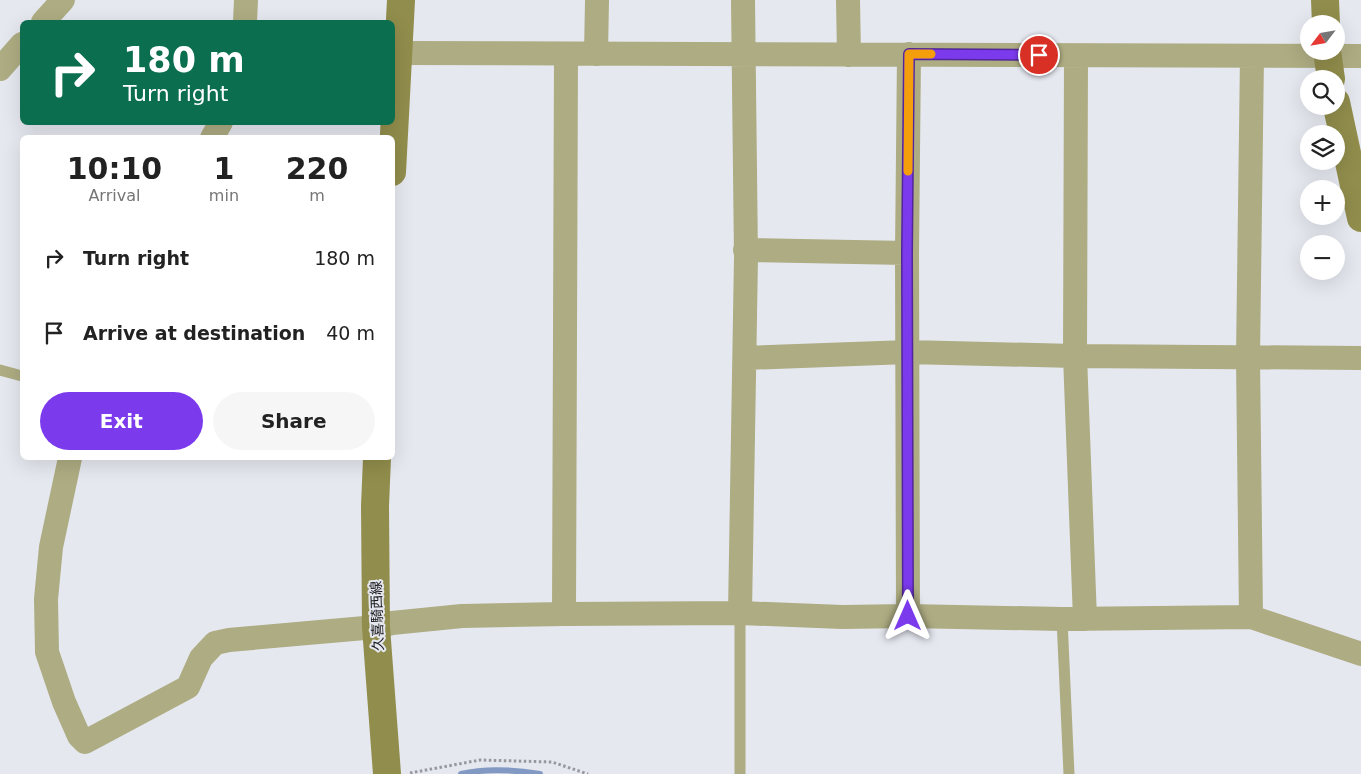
<!DOCTYPE html>
<meta charset="utf-8">
<style>
:root{--surface:#fff;--page:#f6f6f6;--text:#222;--muted:#767676;--accent:#7c3aed}
body{margin:0;font-family:"DejaVu Sans","Noto Sans JP",sans-serif;background:var(--page);color:var(--text);height:100vh;display:flex;flex-direction:column;font-size:19px;white-space:nowrap}
*{box-sizing:border-box;margin:0}
p{font-size:16px;color:var(--muted)}
.icon{flex:none;width:28px;height:28px;fill:none;stroke:currentColor;stroke-width:2;stroke-linecap:round;stroke-linejoin:round}
.map{position:relative;flex:1;overflow:hidden}
.panel{position:absolute;left:20px;top:135px;width:375px;height:325px;display:flex;flex-direction:column;background:var(--surface);border-radius:8px;box-shadow:0 5px 20px #0002}
.panel>*{flex:none}
.top-card{position:absolute;left:20px;top:20px;width:375px;height:105px;border-radius:8px;box-shadow:0 5px 20px #0002;background:#0b6e4f;color:#fff;overflow:hidden}
.needle{width:32px;rotate:239deg}
.fabs{position:absolute;left:1300px;top:15px;display:grid;gap:10px}
.fabs a{display:grid;place-items:center;width:45px;height:45px;border-radius:50%;background:var(--surface);box-shadow:0 5px 20px #0002;font-size:25px}
.pin{position:absolute;display:grid;place-items:center;width:42px;height:42px;color:#fff;margin:-21px;border:2px solid #fff;border-radius:50%;box-shadow:0 1px 5px #0007}
.me{position:absolute;width:55px;margin:-28px;rotate:0deg;stroke-linejoin:round;filter:drop-shadow(0 0 4px #0008)}
.turn{display:flex;align-items:center;gap:18px;height:105px;padding:0 20px;font-size:22px}
.turn .icon{width:65px;height:65px;stroke-width:2.5}
.turn b{display:block;font-size:35px;line-height:42px}
.eta{display:flex;justify-content:space-evenly;align-items:center;height:85px;text-align:center}
.eta b{font-size:30px;font-weight:600;line-height:35px}
.cta{display:flex;gap:10px;margin-top:auto;padding:10px 20px}
.cta a{flex:1;height:58px;border-radius:30px;background:var(--accent);color:#fff;font-size:20px;font-weight:600;line-height:58px;text-align:center}
.cta a+a{background:var(--page);color:var(--text)}
ul{padding:0;list-style:none}
li{display:flex;align-items:center;gap:15px;height:75px;padding:0 20px}
li div{flex:1}
li b{display:block;font-size:19px}
li em{font-style:normal}
.map>svg:first-child{display:block}
.lines{fill:none;stroke-linecap:round;stroke-linejoin:round}
.stream{stroke:#8299c3;stroke-width:6}
.path{stroke:#96989e;stroke-width:3;stroke-dasharray:2.5 2.5;stroke-linecap:butt}
.lane{stroke:#adac82;stroke-width:11}
.street{stroke:#adac82;stroke-width:24}
.secondary{stroke:#918d4c;stroke-width:28}
.route-casing{stroke:#51269a;stroke-width:12}
.route{stroke:#7c3aed;stroke-width:9}
.slow{stroke:#f59e0b;stroke-width:9}
.labels{text-anchor:middle;stroke-width:4;stroke-linejoin:round;paint-order:stroke}
.street-label{font-size:14px;fill:#18181b;stroke:#e6e8f0}
</style>
<div class="map">
<svg width="1361" height="774" viewBox="0 0 1361 774">
<rect width="100%" height="100%" fill="#e6e8f0"/>
<g class="lines">
<path class="stream" d="M461,774C486,768 515,770 540,774"/>
<path class="path" d="M410,773L480,760L552,762L588,774"/>
<path class="lane" d="M0,370L22,376
M740,613V774
M1062,619L1069,774"/>
<path class="street" d="M848,0L849,55
M43,22L63,0
M245,22L246,0
M392,53L1361,56
M596,54L597,0
M1076,56L1075,356L1085,619
M0,69L22,44
M212,138L221,122
M745,250L907,253
M745,358L908,352L1075,356L1361,358
M70,458L51,547L46,599L47,652L64,702L79,736L85,742L188,687L201,658L215,643L229,640L376,627L392,623L462,616L564,614L740,613L842,617L908,616L1062,619L1251,617L1361,654
M740,613L746,257L743,0
M564,614L566,54
M908,616L907,253L909,54
M1251,617L1248,357L1252,56"/>
<path class="secondary" d="M1325,0L1326,24
M1327,51L1331,79
M1336,102L1361,218
M392,172L401,0
M377,458L375,506L376,627L387,774"/>
</g>
<g class="lines">
<g class="route-casing">
<path id="route" d="M908,616L907,253L909,54L1039,55"/>
</g>
<use href="#route" class="route"/>
<path class="slow" d="M908,171L909,54H931"/>
</g>
<g class="labels">
<g class="street-label">
<text transform="translate(377 616) rotate(-92)" y="5">久喜騎西線</text>
</g>
</g>
</svg>
<div class="fabs">
<a><svg class="needle" viewBox="-14 -14 28 28"><path d="M0-13l5 13h-10z" fill="#e53935"/><path d="M0 13l5-13h-10z" fill="#767676"/></svg></a>
<a><svg class="icon" aria-label="search" viewBox="0 0 24 24"><circle cx="10" cy="10" r="6"/><path d="M15 15l6 6"/></svg></a>
<a><svg class="icon" aria-label="layers" viewBox="0 0 24 24"><path d="M12 4l9 5-9 5-9-5zM3 14l9 5 9-5"/></svg></a>
<a>+</a>
<a>−</a>
</div>
<div class="pin" style="left:1039px;top:55px;background:#d93025"><svg class="icon" aria-label="arrive" viewBox="0 0 24 24"><path d="M6 21V4h12l-3 4 3 4H6"/></svg></div>
<svg class="me" style="left:908px;top:616px" viewBox="-20 -20 40 40"><path d="M0-17L14 15 0 8-14 15z" fill="#7c3aed" stroke="#fff" stroke-width="4"/></svg>
<div class="top-card">
<div class="turn"><svg class="icon" aria-label="right" viewBox="0 0 24 24"><path d="M7 20v-9h11M14 6l5 5-5 5"/></svg><div><b>180 m</b>Turn right</div></div>
</div>
<section class="panel">
<div class="eta">
<div><b>10:10</b><p>Arrival</p></div>
<div><b>1</b><p>min</p></div>
<div><b>220</b><p>m</p></div>
</div>
<ul>
<li><svg class="icon" aria-label="right" viewBox="0 0 24 24"><path d="M7 20v-9h11M14 6l5 5-5 5"/></svg><div><b>Turn right</b></div><em>180 m</em></li>
<li><svg class="icon" aria-label="arrive" viewBox="0 0 24 24"><path d="M6 21V4h12l-3 4 3 4H6"/></svg><div><b>Arrive at destination</b></div><em>40 m</em></li>
</ul>
<div class="cta"><a>Exit</a><a>Share</a></div>
</section>
</div>
